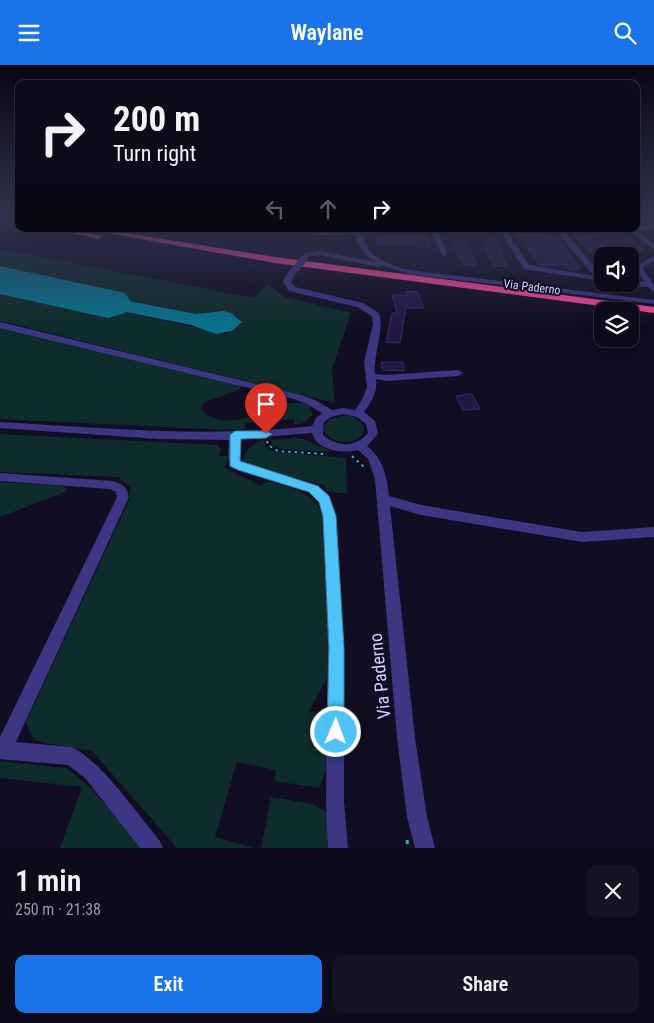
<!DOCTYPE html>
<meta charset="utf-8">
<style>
:root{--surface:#0d0a1a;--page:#161323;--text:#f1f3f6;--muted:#9a9aa2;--line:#2d2b39;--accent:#1a73e8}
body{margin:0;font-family:"Roboto Condensed",sans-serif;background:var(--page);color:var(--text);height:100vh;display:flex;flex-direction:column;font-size:19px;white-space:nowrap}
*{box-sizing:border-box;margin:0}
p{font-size:16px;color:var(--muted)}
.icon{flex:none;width:28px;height:28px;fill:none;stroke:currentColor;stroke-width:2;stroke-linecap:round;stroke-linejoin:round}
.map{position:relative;height:783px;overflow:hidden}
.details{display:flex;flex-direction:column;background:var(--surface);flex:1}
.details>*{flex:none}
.banner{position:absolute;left:15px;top:15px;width:625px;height:152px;border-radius:10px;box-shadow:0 5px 20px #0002,0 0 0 1px var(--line);background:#0d0a1a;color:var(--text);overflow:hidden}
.fabs{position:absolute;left:594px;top:182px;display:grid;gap:10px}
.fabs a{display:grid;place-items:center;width:45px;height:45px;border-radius:10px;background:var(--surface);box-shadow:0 5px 20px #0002,0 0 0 1px var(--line);font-size:25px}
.pin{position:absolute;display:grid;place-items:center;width:42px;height:42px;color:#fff;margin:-51px -21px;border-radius:50% 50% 50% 0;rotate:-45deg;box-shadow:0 0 5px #0007}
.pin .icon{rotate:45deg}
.me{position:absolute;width:55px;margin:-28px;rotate:1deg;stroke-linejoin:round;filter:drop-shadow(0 0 4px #0008)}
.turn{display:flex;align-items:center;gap:18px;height:105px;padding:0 15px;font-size:22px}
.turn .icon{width:65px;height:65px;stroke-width:2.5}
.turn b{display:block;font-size:35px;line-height:42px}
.lanes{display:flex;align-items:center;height:48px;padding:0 15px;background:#0003;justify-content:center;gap:25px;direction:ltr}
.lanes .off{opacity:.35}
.round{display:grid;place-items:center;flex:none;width:52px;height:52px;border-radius:10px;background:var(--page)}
.head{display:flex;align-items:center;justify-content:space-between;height:85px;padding:0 15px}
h1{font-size:30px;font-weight:600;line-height:38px}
.action{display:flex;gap:10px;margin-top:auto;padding:10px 15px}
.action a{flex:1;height:58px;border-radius:10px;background:var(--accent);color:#fff;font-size:20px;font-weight:600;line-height:58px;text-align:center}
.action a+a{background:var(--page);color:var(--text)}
header{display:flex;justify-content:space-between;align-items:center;height:65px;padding:0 15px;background:var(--accent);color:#fff;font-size:22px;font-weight:600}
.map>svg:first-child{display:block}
.green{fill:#0f2c2c}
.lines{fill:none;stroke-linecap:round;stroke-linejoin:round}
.taxiway{fill:#08728e;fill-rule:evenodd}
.runway{fill:#08728e;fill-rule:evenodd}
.building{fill:#231844;stroke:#3a2971}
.path-far1{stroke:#2ab7b4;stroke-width:2;stroke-dasharray:2.5 4;stroke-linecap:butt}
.path{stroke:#2ab7b4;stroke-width:3;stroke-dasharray:4 5.5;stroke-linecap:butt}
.minor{fill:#3c3683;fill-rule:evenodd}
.highway{fill:#ff4999;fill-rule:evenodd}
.minor-bridge{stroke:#3c3683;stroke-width:7}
.route{fill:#4fc3f7;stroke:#337fa1}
.labels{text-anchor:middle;stroke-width:4;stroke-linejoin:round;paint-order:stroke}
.far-street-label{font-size:12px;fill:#d5ceff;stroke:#110d22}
.near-street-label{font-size:18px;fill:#d5ceff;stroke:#110d22}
</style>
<header><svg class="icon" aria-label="menu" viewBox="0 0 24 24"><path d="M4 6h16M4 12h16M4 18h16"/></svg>Waylane<svg class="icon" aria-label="search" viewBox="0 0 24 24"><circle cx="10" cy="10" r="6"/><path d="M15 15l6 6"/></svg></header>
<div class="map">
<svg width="654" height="783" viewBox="0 0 654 783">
<rect width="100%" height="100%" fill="#110d22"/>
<path class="green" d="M0,184L254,233L267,219L285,232L351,248L332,304L335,338L0,256V220L226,269L238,256V252L224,247L203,252L0,209Z
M0,261L239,320L241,323L236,326L203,338L201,343C210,359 237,357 252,351C259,348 266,343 274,341C285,338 298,337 309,339L313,350L304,358L295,360L294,354L273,356V362L260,363L259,357L246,358L245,364L227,365L0,354Z
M345,350C354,352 362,355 364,364C360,382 332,380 324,366L325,359L330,354Z
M0,369L218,380L221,385L219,391H228L225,403L261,421L269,416C296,425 313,426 326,455L329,609L309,646L319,648C331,674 332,697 319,723L274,716L276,705L237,697L215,772L254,783H177L92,686L40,677L32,672L26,657L130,433V422L118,412L0,407Z
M298,373L307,375L332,387L282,384L272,380L271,375Z
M264,375L266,382L276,387L346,393L347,429L327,426L325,420L290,412L243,396C245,384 252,379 264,375Z
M0,417L64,421L67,426L0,452Z
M0,696L65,703C96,722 117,755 140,783H60L82,722L0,713Z
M271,732L312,739L327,747L330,783H261Z"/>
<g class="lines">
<path class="taxiway" d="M108,232L196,249L224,246L231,248L242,257L232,266L216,269L191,260L101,242L98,238L101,234Z"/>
<path class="runway" d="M0,201L125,228L132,238L125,248L108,253L0,229Z"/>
</g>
<path class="building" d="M623,167L643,186H630L635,191H602V199L572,168Z
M516,169L555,170L580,204H568L564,200H541Z
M426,170L431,181L419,182L418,179L378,180L375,171Z
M484,175H497L507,201H493Z
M451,176H465L477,200H464Z
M417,226L424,243H406L400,278L386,277L392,248H397L392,230H407L405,227Z
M381,297H403L404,306L382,305Z
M472,329L480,344L463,345L456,331Z"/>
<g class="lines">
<path class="path-far1" d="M267,376L268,380L278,386L325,389
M352,391L365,403"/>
<path class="path" d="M407,775L408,783"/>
<path class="minor" d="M654,160V164L635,165L654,179V184L627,164H636V161Z
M298,164L321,166H356V164H362V166L610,164L607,166H564L602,211V216L524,204L501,167L439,168L447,189L444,191L441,189L433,168L363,169C365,193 390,200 409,205L654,235V239L409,209L381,200L378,202L320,190L309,191L304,196L301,194L305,188L320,186L376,197C365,191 357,182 356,169L321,170L298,167ZM507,167H557L594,211L529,200Z
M654,191V196L644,201L643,204L654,220V227L648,222L627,220L630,219V216L645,217L635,204L639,199Z
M288,207L295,209L291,217L295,222L363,238L379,248C385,264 373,289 375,309L386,310L458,305L463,308L458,311L386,316L376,314C378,327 371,337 364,347L375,356L378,369L367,381C383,394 387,411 389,431L421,440L582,467L654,462V472L582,477L421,450L390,441L415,673L427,752L435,783H415L407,752L397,673L375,414L368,394L358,385C343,389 317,386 312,368L240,374L239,390L241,397L317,421L328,431L335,451L344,583V736L348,783H328L326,736L328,583L323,451L319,436L309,427L233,403L228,393L229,375L158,374L0,363V357C104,363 208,373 312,361L316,353L322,348L307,339L294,334L0,263V257L301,330L315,335L332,345L343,343L355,345L362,335L367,322L364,297L373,259L372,251L357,242L289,226L283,217ZM343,349L357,352L366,359L368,368C355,383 337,382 323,370L324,357L331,352Z
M0,408L112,416C123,419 126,421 129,432L16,677L71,682C100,694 139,751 160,776L163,783H140L85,713L68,700L0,694V672L117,432L116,427L110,424L0,416Z"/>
<path class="highway" d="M8,153H19V157L9,155Z
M56,164H72L102,171L98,174Z
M84,164H102L275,192L654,242V248L275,198Z"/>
<path class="minor-bridge" d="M291,209L304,194"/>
</g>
<linearGradient id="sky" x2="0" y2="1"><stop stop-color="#090713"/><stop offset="0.58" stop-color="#32354f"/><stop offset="1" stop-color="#32354f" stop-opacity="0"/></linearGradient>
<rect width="654" height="263" fill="url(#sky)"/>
<path class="route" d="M235,366H266L272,369L266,373L241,374L240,396L318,421L329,431L336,451L344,583V667L342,673L336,676L329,673L327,667L329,583L323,451L319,437L309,427L238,405L230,401V370Z"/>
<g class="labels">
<g class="far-street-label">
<text transform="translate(532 222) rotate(7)" y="4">Via Paderno</text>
</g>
<g class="near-street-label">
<text transform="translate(380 611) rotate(-96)" y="6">Via Paderno</text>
</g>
</g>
</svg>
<div class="fabs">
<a><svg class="icon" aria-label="sound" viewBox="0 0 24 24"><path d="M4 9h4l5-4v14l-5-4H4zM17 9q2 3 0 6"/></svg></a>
<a><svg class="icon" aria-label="layers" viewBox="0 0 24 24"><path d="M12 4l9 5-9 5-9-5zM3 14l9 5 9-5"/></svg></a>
</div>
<div class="pin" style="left:266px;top:369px;background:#d93025"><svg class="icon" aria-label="arrive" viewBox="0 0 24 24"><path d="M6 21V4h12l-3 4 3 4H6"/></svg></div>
<svg class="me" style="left:336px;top:667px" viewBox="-20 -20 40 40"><circle r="17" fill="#4fc3f7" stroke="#fff" stroke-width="3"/><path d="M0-11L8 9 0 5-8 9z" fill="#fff"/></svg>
<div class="banner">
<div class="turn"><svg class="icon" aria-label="right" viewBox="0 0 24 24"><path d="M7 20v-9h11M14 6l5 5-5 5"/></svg><div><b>200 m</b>Turn right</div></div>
<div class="lanes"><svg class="icon off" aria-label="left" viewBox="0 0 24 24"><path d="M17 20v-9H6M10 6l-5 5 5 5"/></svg><svg class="icon off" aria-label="ahead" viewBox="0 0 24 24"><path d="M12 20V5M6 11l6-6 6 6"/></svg><svg class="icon" aria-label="right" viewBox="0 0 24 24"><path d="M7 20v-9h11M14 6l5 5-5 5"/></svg></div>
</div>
</div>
<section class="details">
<div class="head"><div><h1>1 min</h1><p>250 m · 21:38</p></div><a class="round"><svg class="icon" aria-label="close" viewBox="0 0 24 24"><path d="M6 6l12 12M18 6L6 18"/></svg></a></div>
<div class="action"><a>Exit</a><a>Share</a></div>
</section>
